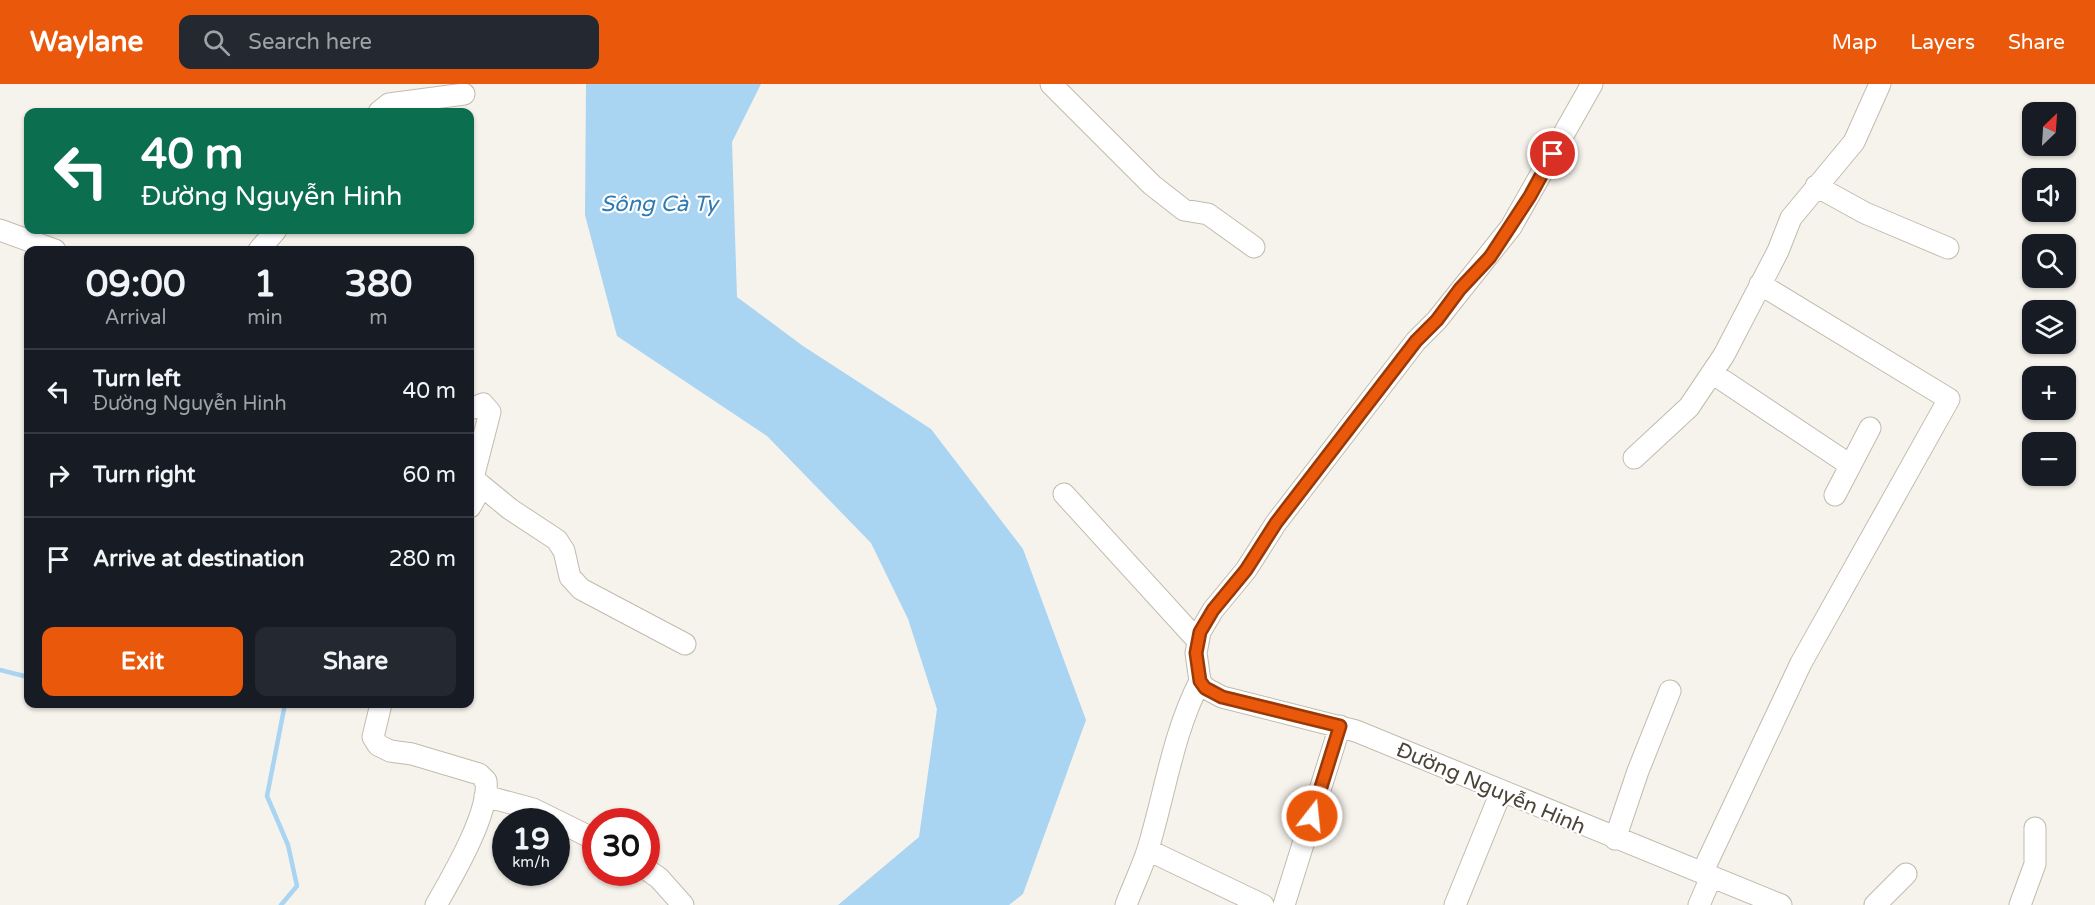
<!DOCTYPE html>
<meta charset="utf-8">
<style>
:root{--surface:#171b24;--page:#242831;--text:#f1f3f6;--muted:#9ea1a6;--line:#363941;--accent:#ea580c}
body{margin:0;font-family:"Varela Round",sans-serif;background:var(--page);color:var(--text);height:100vh;display:flex;flex-direction:column;font-size:22px;white-space:nowrap}
*{box-sizing:border-box;margin:0}
p{font-size:20px;color:var(--muted)}
.icon{flex:none;width:33px;height:33px;fill:none;stroke:currentColor;stroke-width:2;stroke-linecap:round;stroke-linejoin:round}
.map{position:relative;flex:1;overflow:hidden}
.side{position:absolute;left:24px;top:162px;width:450px;height:462px;display:flex;flex-direction:column;background:var(--surface);border-radius:12px;box-shadow:0 2px 4px #0004}
.side>*{flex:none}
.hud{position:absolute;left:24px;top:24px;width:450px;height:126px;border-radius:12px;box-shadow:0 2px 4px #0004;background:#0b6e4f;color:#fff;overflow:hidden}
.needle{width:39px;rotate:25deg}
.tools{position:absolute;left:2022px;top:18px;display:grid;gap:12px}
.tools a{display:grid;place-items:center;width:54px;height:54px;border-radius:12px;background:var(--surface);box-shadow:0 2px 4px #0004;font-size:30px}
.speed{position:absolute;left:492px;top:724px;display:flex;gap:12px;font-size:30px;font-weight:700;text-align:center}
.speed>*{display:grid;place-content:center;width:78px;height:78px;border-radius:50%;background:var(--surface);box-shadow:0 2px 4px #0004;line-height:1}
.speed small{font-size:15px;font-weight:400}
.speed .limit{border:9px solid #d22;background:#fff;color:#111}
.pin{position:absolute;display:grid;place-items:center;width:51px;height:51px;color:#fff;margin:-26px;border:3px solid #fff;border-radius:50%;box-shadow:0 2px 6px #0007}
.me{position:absolute;width:66px;margin:-33px;rotate:16deg;stroke-linejoin:round;filter:drop-shadow(0 0 4px #0008)}
.turn{display:flex;align-items:center;gap:21px;height:126px;padding:0 18px;font-size:27px}
.turn .icon{width:78px;height:78px;stroke-width:2.5}
.turn b{display:block;font-size:42px;line-height:51px}
.eta{display:flex;justify-content:space-evenly;align-items:center;height:102px;text-align:center}
.eta b{font-size:36px;font-weight:700;line-height:42px}
.primary-button{display:flex;gap:12px;margin-top:auto;padding:12px 18px}
.primary-button a{flex:1;height:69px;border-radius:12px;background:var(--accent);color:#fff;font-size:24px;font-weight:700;line-height:69px;text-align:center}
.primary-button a+a{background:var(--page);color:var(--text)}
ul{padding:0;list-style:none}
li{display:flex;align-items:center;gap:18px;height:84px;padding:0 18px;border-top:2px solid var(--line)}
li div{flex:1}
li b{display:block;font-size:22px}
li em{font-style:normal}
header{display:flex;align-items:center;gap:36px;box-sizing:border-box;height:84px;padding:0 30px;background:var(--accent);color:#fff}
header strong{font-size:28px}
nav{display:flex;gap:33px;margin-inline-start:auto;font-size:21px}
.search{width:420px;height:54px;background:var(--page);display:flex;align-items:center;gap:15px;box-sizing:border-box;padding:0 21px;border-radius:12px;color:var(--muted);font-size:22px}
.map>svg:first-child{display:block}
.water{fill:#a9d4f2}
.lines{fill:none;stroke-linecap:round;stroke-linejoin:round}
.stream{stroke:#a9d4f2;stroke-width:4.5}
.minor-casing{stroke:#c2bbae;stroke-width:23}
.minor{stroke:#fff;stroke-width:21}
.route-casing{stroke:#983908;stroke-width:15}
.route{stroke:#ea580c;stroke-width:10}
.labels{text-anchor:middle;stroke-width:4.5;stroke-linejoin:round;paint-order:stroke}
.street-label{font-size:21px;fill:#4b4439;stroke:#fff}
.water-label{font-size:22px;font-style:italic;fill:#2e7ab2;stroke:#fff}
</style>
<header>
<strong>Waylane</strong>
<div class="search"><svg class="icon" aria-label="search" viewBox="0 0 24 24"><circle cx="10" cy="10" r="6"/><path d="M15 15l6 6"/></svg>Search here</div>
<nav><a>Map</a><a>Layers</a><a>Share</a></nav>
</header>
<div class="map">
<svg width="2095" height="821" viewBox="0 0 2095 821">
<rect width="100%" height="100%" fill="#f6f3ec"/>
<path class="water" d="M586,0H761L732,58L737,213L803,262L931,345L1023,465L1086,636L1023,810L1009,821H838L919,753L937,625L908,535L871,459L767,352L617,252L585,131Z"/>
<g class="lines">
<path class="stream" d="M0,586L28,593
M281,821L297,802L288,761L267,712L285,620"/>
<g class="minor-casing">
<path id="minor" d="M1051,0L1152,101L1184,126L1208,130L1254,163
M1592,0L1511,143L1437,236L1416,257L1276,439L1246,486L1213,526L1200,548L1196,569L1200,597L1205,604L1222,613L1356,647L1781,821
M379,28L389,20L464,10
M1816,102L1865,129L1948,164
M0,146L55,166
M259,166L276,146
M1712,289L1850,381
M470,325L483,320L490,328L473,394L482,402L470,423
M1634,374L1689,323L1724,271L1778,167L1791,134L1854,58L1880,0
M482,402L510,425L557,456L564,467L570,493L581,505L685,560
M1064,410L1198,557
M1835,411L1870,344
M381,620L373,653L378,661L390,667L412,670L479,690L486,697C490,729 452,793 436,821
M485,712L533,725L596,756
M1615,755L1638,687L1670,607
M1148,766L1263,821
M646,785L659,794L683,821
M1702,789L1801,579L1949,315L1760,200
M1126,821C1133,802 1142,784 1148,765C1165,709 1173,649 1200,597
M1284,821L1340,642
M1455,821L1501,708
M1699,821L1711,793
M1875,821L1906,790
M2020,821L2035,780V744"/>
</g>
<use href="#minor" class="minor"/>
</g>
<g class="lines">
<g class="route-casing">
<path id="route" d="M1312,732L1340,642L1222,613L1205,604L1200,597L1196,569L1200,548L1213,526L1246,486L1276,439L1416,257L1437,236L1460,205L1490,173L1530,112L1553,70"/>
</g>
<use href="#route" class="route"/>
</g>
<g class="labels">
<g class="street-label">
<text transform="translate(1491 704) rotate(23)" y="7">Đường Nguyễn Hinh</text>
</g>
<g class="water-label">
<text x="659" y="127">Sông Cà Ty</text>
</g>
</g>
</svg>
<div class="tools">
<a><svg class="needle" viewBox="-14 -14 28 28"><path d="M0-13l5 13h-10z" fill="#e53935"/><path d="M0 13l5-13h-10z" fill="#9ea1a6"/></svg></a>
<a><svg class="icon" aria-label="sound" viewBox="0 0 24 24"><path d="M4 9h4l5-4v14l-5-4H4zM17 9q2 3 0 6"/></svg></a>
<a><svg class="icon" aria-label="search" viewBox="0 0 24 24"><circle cx="10" cy="10" r="6"/><path d="M15 15l6 6"/></svg></a>
<a><svg class="icon" aria-label="layers" viewBox="0 0 24 24"><path d="M12 4l9 5-9 5-9-5zM3 14l9 5 9-5"/></svg></a>
<a>+</a>
<a>−</a>
</div>
<div class="speed"><div>19<small>km/h</small></div><div class="limit">30</div></div>
<div class="pin" style="left:1553px;top:70px;background:#d93025"><svg class="icon" aria-label="arrive" viewBox="0 0 24 24"><path d="M6 21V4h12l-3 4 3 4H6"/></svg></div>
<svg class="me" style="left:1312px;top:732px" viewBox="-20 -20 40 40"><circle r="17" fill="#ea580c" stroke="#fff" stroke-width="3"/><path d="M0-11L8 9 0 5-8 9z" fill="#fff"/></svg>
<div class="hud">
<div class="turn"><svg class="icon" aria-label="left" viewBox="0 0 24 24"><path d="M17 20v-9H6M10 6l-5 5 5 5"/></svg><div><b>40 m</b>Đường Nguyễn Hinh</div></div>
</div>
<section class="side">
<div class="eta">
<div><b>09:00</b><p>Arrival</p></div>
<div><b>1</b><p>min</p></div>
<div><b>380</b><p>m</p></div>
</div>
<ul>
<li><svg class="icon" aria-label="left" viewBox="0 0 24 24"><path d="M17 20v-9H6M10 6l-5 5 5 5"/></svg><div><b>Turn left</b><p>Đường Nguyễn Hinh</p></div><em>40 m</em></li>
<li><svg class="icon" aria-label="right" viewBox="0 0 24 24"><path d="M7 20v-9h11M14 6l5 5-5 5"/></svg><div><b>Turn right</b></div><em>60 m</em></li>
<li><svg class="icon" aria-label="arrive" viewBox="0 0 24 24"><path d="M6 21V4h12l-3 4 3 4H6"/></svg><div><b>Arrive at destination</b></div><em>280 m</em></li>
</ul>
<div class="primary-button"><a>Exit</a><a>Share</a></div>
</section>
</div>
